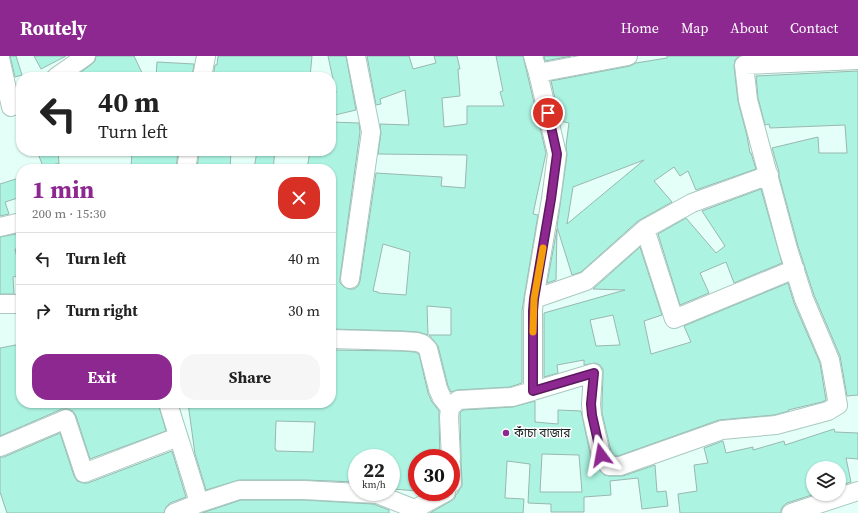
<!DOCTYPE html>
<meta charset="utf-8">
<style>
:root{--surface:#fff;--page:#f6f6f6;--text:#222;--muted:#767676;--line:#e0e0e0;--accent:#8c2890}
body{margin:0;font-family:"Source Serif 4","Noto Sans Bengali",serif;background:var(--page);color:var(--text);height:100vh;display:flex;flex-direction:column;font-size:15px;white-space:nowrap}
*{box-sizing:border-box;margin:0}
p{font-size:13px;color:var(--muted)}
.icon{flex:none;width:22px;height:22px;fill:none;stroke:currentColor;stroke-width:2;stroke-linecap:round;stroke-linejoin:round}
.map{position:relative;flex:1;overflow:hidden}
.drawer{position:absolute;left:16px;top:108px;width:320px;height:244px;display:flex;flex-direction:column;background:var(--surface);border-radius:16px;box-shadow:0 1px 3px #0004}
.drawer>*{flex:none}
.banner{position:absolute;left:16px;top:16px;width:320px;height:84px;border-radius:16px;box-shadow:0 1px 3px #0004;background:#fff;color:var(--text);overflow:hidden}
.controls{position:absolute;left:806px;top:405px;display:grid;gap:8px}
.controls a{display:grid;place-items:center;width:40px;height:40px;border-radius:50%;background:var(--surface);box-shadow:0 1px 3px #0004;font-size:20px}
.speed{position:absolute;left:348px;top:393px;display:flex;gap:8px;font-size:20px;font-weight:700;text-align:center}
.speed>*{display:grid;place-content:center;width:52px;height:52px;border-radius:50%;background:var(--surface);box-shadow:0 1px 3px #0004;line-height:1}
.speed small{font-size:10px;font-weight:400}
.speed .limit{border:6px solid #d22;background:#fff;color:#111}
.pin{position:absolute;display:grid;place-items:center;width:34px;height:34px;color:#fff;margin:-17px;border:2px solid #fff;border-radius:50%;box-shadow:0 1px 4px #0007}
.me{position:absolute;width:44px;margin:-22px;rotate:347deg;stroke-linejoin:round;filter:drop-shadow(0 0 3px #0008)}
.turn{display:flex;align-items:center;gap:14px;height:84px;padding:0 16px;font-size:18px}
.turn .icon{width:52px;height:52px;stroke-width:2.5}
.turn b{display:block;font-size:28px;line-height:34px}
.round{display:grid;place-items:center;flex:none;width:42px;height:42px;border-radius:16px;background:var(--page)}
.overview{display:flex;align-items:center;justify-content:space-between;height:68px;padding:0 16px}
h1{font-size:24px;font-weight:700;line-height:30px;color:var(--accent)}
.button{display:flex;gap:8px;margin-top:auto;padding:8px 16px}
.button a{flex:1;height:46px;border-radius:16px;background:var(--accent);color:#fff;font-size:16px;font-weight:700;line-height:46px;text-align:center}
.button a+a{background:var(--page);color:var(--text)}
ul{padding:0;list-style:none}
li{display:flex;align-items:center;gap:12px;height:52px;padding:0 16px;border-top:1px solid var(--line)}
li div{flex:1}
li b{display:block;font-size:15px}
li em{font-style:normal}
header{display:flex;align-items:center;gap:24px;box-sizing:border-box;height:56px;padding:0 20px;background:var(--accent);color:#fff}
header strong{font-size:19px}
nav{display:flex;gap:22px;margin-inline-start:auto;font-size:14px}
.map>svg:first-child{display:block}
.building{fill:#acf3e1;stroke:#99b8af;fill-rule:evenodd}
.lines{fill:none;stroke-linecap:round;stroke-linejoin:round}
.minor-casing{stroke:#a9c9c0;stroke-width:20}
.minor{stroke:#fff;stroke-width:18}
.route-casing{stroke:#5b1a5e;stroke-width:10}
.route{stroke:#8c2890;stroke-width:7}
.slow{stroke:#f59e0b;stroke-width:7}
.poi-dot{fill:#8c2890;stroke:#fff;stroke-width:1.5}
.labels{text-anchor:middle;stroke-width:3;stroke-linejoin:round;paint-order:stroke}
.poi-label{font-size:12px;fill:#14201d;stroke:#fff;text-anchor:start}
</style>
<header>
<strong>Routely</strong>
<nav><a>Home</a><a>Map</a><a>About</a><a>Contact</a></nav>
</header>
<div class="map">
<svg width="858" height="457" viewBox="0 0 858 457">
<rect width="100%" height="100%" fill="#e4fff7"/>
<path class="building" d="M10,0H16L22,19L15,21Z
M34,0H66L41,13Z
M96,0H134L144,21H76V20L92,8L95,5Z
M218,0H312L310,21H213L215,9H217Z
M328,0H346L356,54L331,60V35L336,37Z
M367,0H409L413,13L436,7L434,0H457L460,13H458L460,40L442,42L444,71L467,68V50H504L500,36L503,35L496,0H523L546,97L533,158L538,159L524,242L522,255V327L510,331L457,334L451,336L448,330L438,290L435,286L429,279H451V252L427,250L428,279L418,276L403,275L331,273V113H307L310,95H331V66L359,67L360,76L340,222V227L344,231L349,233H354L358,230L360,225L376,117L442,121L441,130L465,132L467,99L378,98L381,77L380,68L409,69L405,34L380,43L381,48L376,49ZM383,188L410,196L406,239L378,237V236L373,235Z
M544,0H571L545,5Z
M667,0H739L735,4L734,10L738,45L747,80L750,97H751L756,113L696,134L688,115L680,120L674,111L654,125L672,146L638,165L581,216L572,219L557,171L567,99L566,90L569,67L560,65L551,25L630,10L636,7L667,2ZM644,104L567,168L573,131Z
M157,6L194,8L192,21H156Z
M858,15V339L847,340L840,300L814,239L798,190L779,120V116L772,92L818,81L819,97H847L845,69L770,72L769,68L765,69L758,42L756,20Z
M37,95H58L59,108H55L57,113H44Z
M132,95H178L176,113H131Z
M199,95H231L230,113H197Z
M257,95H275L273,113H254Z
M19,122L21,141L5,146L9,158L0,160V128Z
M761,133L782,207L734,227L726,206L700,217L709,237L680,249L658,178L686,162L716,197L725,190L702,155Z
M557,173L556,224L547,227Z
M21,177V194L15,193L21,219L13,221L14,238H0V181Z
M640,191L662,259L644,265L651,298L691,286L684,270L788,227L794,247L820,307L826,344L822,346L788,354L789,355L774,359L719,364L618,400H614L611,395L602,357V348L603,318V313L600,309L595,307L584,309V304L557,309L558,317L544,321V257L625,234L593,233ZM613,259L620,289L596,290L590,264Z
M21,288V347H158L166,375L90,403L76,360L73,355L68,353H62L0,380V292Z
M331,294L402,295L415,296L419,298L428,337L432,346L439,355V362L440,402H417V435L393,433L391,432V402H357L356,426L305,424H239L206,434L195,398L188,347H331ZM276,365L315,366L313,396L276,395V393H275Z
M535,345V366L558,368V354L581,355L591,402L601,416L604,419L609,420H623L655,409L657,436L666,435L668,450L642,453L638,422L610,425L611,439L584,441V456H551V448L528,447L530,408L507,405L505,442L524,443L523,457H430L451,445L455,442L456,438L458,437V436L462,430V426L461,405V401L460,357L463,354L513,351ZM542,398L579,399L582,436H540Z
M834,373L835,376L858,377V403L846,402L851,426L839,430V412H813V438H815L787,447L783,450L781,454V457H680L678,438L697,435L694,409L708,407L704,392L723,385L726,397L753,391V394L784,385L785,389Z
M60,377L74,420L77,425L83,427H88L172,395L186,441L170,447L166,451L164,457H7L0,436V401H4Z
M241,444H304L373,448L389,454V457H202Z"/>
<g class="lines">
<g class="minor-casing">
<path id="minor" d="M0,2L11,51
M538,17L628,0
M56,21L86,0
M202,21L206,0
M186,113L189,95
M0,171L21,166
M645,173L674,263L795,213
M350,223L371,76L356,0
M534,243L586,225L645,173L692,147L769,119
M0,248H21
M331,283L402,285L417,286L423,288L428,293L438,333L442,342L450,352
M533,335L593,317L591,348L592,359L601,399L609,410H620L722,374L776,369L828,355L838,349L830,304L804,243L788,193L748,44L744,9L858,4
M168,347C178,380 189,413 199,447
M0,391L66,363L84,417L178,381
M451,402L449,361L450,352L458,344L512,341L533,335V255L534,243L551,143L557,98L538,17L533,0
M451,408L452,427L451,428
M174,457L199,447L239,434H304L377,438L415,453
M412,457L415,453L446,436
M791,457L858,435"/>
</g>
<use href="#minor" class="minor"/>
</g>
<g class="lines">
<g class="route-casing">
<path id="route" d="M548,57L557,98L551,143L534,243L533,255V335L594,317L591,348L592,359L601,399"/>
</g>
<use href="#route" class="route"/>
<path class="slow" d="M533,276L534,243L543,192"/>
</g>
<circle class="poi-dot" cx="506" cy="377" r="4"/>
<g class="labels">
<g class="poi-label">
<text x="514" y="381">কাঁচা বাজার</text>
</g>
</g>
</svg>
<div class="controls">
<a><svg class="icon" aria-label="layers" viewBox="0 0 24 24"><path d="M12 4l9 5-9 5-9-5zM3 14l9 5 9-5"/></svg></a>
</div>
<div class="speed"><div>22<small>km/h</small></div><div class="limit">30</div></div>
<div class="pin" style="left:548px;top:57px;background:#d93025"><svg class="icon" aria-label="arrive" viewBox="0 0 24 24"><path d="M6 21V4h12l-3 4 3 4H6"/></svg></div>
<svg class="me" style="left:601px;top:399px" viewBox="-20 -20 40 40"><path d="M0-17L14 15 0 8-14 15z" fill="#8c2890" stroke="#fff" stroke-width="4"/></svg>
<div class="banner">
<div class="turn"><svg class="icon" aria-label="left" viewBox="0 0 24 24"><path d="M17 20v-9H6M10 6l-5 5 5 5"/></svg><div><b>40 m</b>Turn left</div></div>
</div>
<section class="drawer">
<div class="overview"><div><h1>1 min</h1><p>200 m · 15:30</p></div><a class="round" style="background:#d93025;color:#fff"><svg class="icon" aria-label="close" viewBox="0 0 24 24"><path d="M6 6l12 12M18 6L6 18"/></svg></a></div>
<ul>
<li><svg class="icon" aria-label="left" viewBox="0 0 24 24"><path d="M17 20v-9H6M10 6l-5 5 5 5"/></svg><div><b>Turn left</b></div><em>40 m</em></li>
<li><svg class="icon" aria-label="right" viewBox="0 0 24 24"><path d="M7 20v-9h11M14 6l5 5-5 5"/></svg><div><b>Turn right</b></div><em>30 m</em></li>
</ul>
<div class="button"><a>Exit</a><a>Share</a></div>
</section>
</div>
